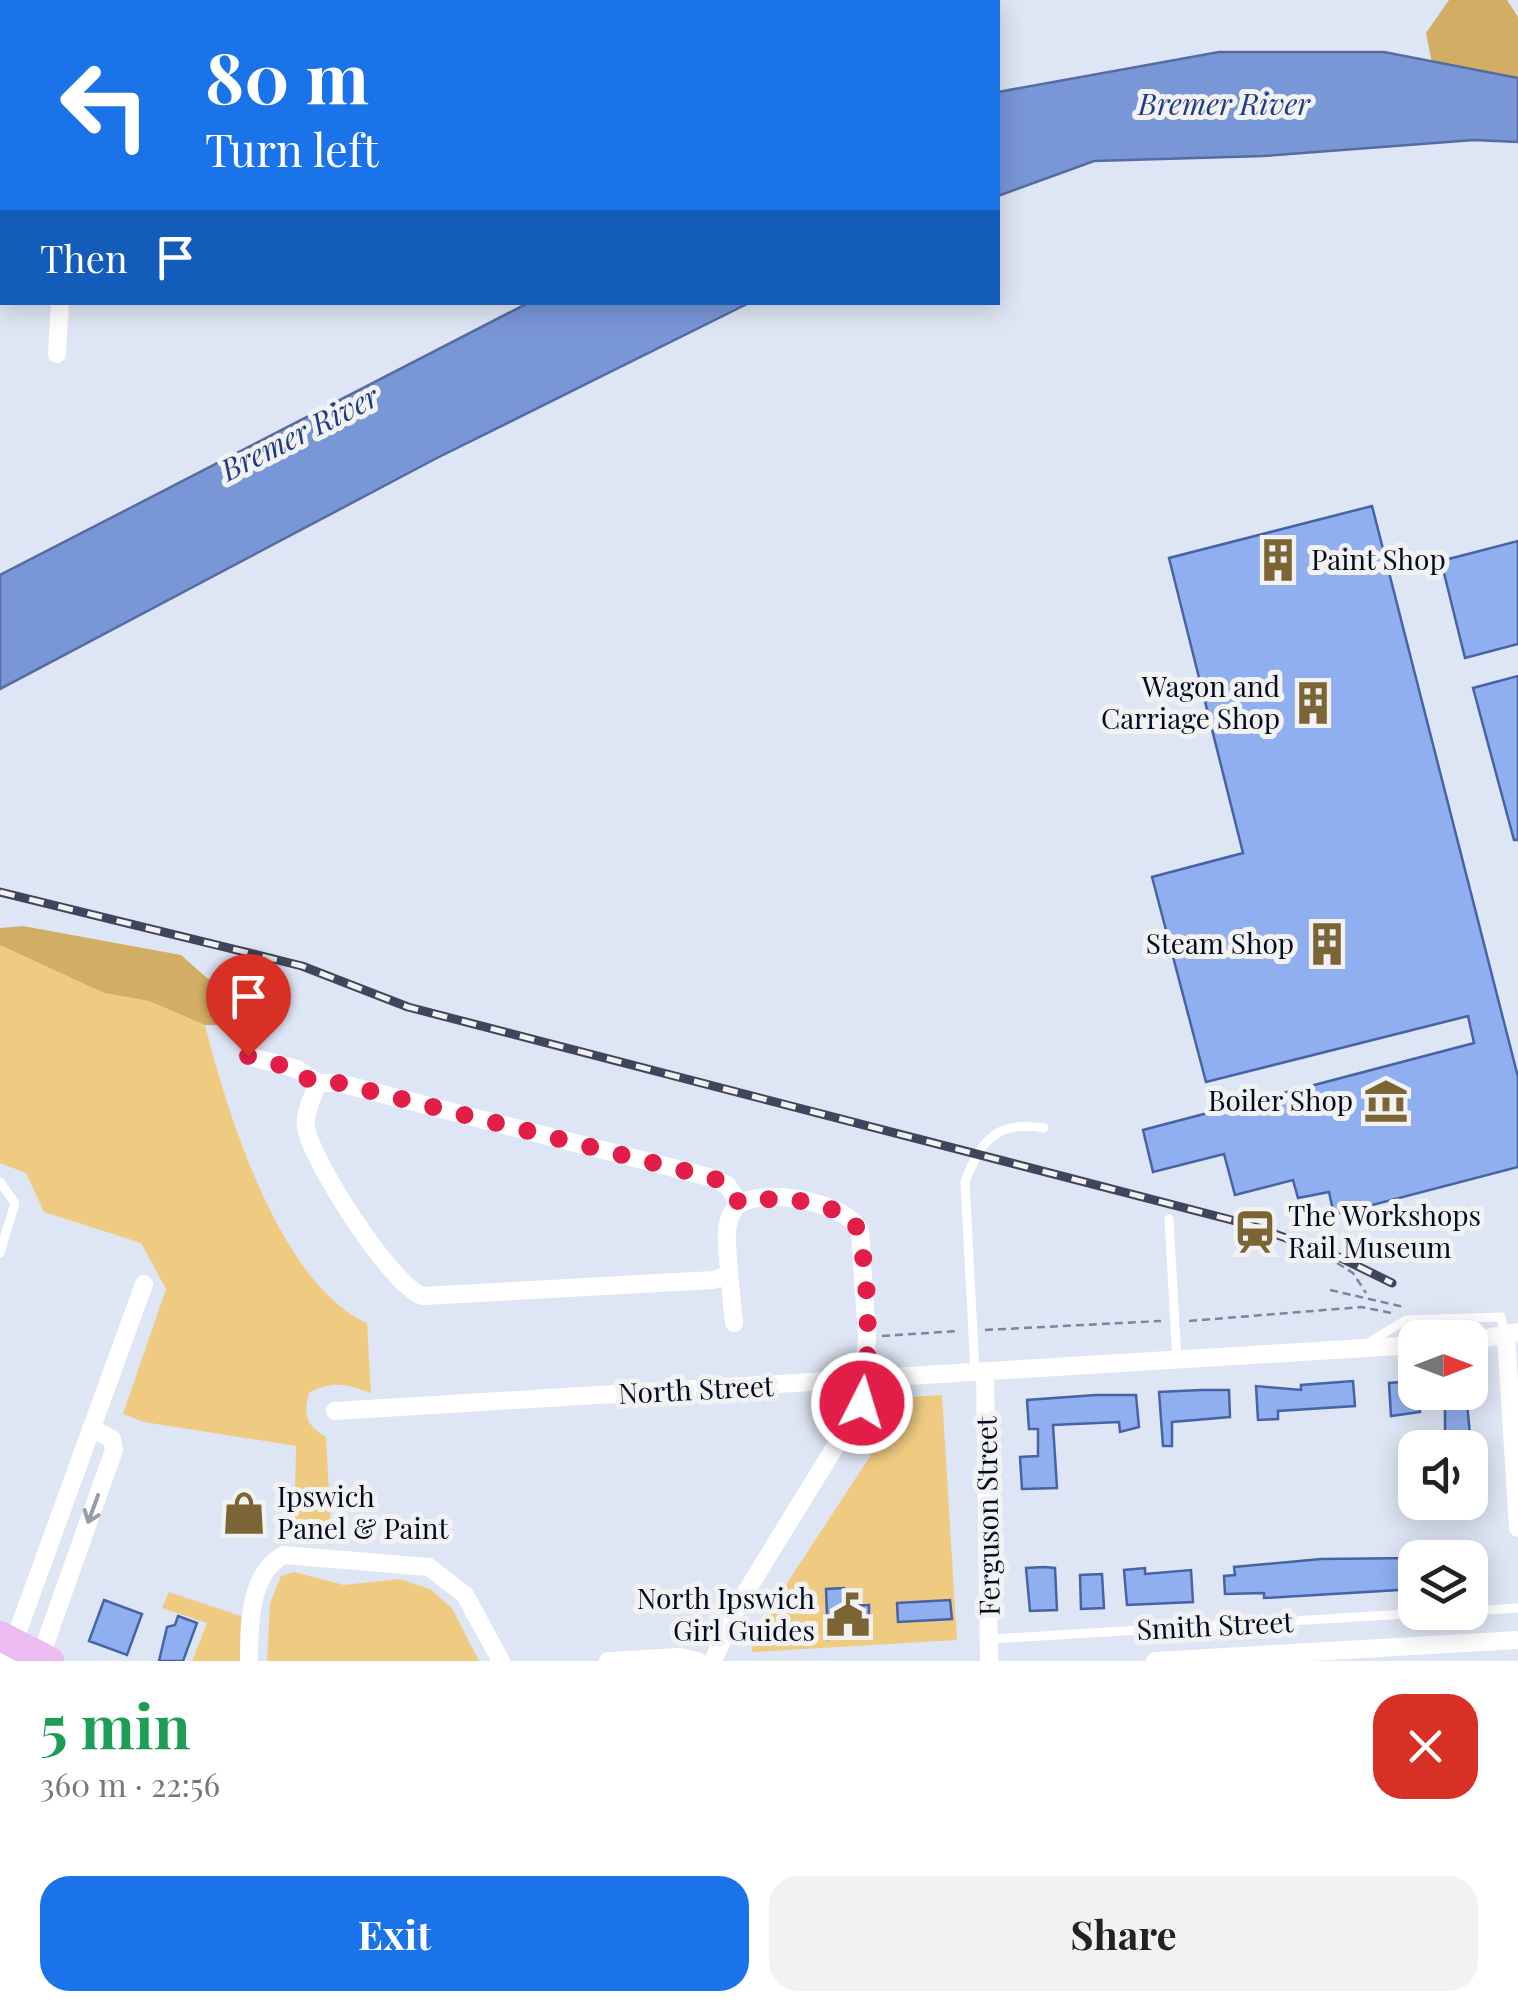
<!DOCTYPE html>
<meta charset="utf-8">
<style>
:root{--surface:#fff;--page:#f2f2f2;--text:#222;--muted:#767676;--accent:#1a73e8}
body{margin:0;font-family:"Playfair Display",serif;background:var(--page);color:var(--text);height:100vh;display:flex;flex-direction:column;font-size:38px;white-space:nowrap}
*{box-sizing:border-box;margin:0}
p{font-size:32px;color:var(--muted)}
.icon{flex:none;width:55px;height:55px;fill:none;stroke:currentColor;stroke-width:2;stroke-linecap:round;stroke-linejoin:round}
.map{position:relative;height:1661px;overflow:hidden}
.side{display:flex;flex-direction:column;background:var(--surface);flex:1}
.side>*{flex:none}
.guide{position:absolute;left:0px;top:0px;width:1000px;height:305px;box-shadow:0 5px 25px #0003;background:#1a73e8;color:#fff;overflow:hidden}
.needle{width:65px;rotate:90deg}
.buttons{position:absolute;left:1398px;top:1320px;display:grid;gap:20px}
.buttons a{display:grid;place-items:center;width:90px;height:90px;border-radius:20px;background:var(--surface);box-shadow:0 5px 25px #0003;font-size:50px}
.pin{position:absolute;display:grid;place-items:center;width:85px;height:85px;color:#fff;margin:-102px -42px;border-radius:50% 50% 50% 0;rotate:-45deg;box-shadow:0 0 10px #0007}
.pin .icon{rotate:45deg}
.me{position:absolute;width:110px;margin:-55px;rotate:5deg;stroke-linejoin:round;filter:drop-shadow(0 0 8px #0008)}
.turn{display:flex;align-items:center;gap:35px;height:210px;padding:0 40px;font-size:45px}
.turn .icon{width:130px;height:130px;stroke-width:2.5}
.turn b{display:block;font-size:70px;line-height:85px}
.then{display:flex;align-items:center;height:95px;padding:0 40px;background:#0003;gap:20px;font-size:38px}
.round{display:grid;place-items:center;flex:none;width:105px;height:105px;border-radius:30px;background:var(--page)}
.summary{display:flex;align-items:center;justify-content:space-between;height:170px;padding:0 40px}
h1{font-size:60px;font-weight:700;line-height:75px;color:#1e9e55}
.primary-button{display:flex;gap:20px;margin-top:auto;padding:20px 40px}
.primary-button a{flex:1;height:115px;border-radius:30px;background:var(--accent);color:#fff;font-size:40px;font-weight:700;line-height:115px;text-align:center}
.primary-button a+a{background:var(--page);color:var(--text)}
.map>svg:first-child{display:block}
.green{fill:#efcb81}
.forest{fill:#d1ae64}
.water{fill:#7996d7;stroke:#566ca1;stroke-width:2.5}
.building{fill:#90aff1;stroke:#4763a3;stroke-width:2.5}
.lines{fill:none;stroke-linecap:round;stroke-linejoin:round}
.path{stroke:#7e8598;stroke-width:2.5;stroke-dasharray:8 5;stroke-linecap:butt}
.lane{stroke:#fff;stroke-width:9}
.street{stroke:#fff;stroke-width:18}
.secondary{stroke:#f6ddf7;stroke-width:25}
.primary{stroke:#ecbbef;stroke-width:30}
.rail-casing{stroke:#3f465c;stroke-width:9}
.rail{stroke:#f2f2f2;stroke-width:5;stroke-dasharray:15;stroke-linecap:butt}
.oneway{stroke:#9a9da7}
.route{stroke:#e11d48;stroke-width:18;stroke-dasharray:0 32.4}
.labels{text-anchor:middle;stroke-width:10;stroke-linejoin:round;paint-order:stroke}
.poi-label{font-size:28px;fill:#030a23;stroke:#f2f2f2;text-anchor:end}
.street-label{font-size:28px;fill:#030a23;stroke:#f2f2f2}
.water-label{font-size:30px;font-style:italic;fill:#203c88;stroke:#f2f2f2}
</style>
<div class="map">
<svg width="1518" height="1661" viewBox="0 0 1518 1661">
<rect width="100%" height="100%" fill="#dee5f4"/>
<path class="green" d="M0,945L104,993L149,1001L205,1025C227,1112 280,1285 367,1323L371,1393C348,1384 332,1380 309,1393C303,1415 306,1425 326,1437L332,1545L294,1533L296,1446L144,1422L123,1414L166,1289L141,1243L44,1212L26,1173L0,1163Z
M942,1395L957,1640L752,1652L751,1638L909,1397Z
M294,1572L344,1585L400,1579L430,1589L452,1608L479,1661H267L270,1603L281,1576Z
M169,1592L241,1616L240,1661H192L207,1623L162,1608Z"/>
<path class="forest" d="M1449,0H1507L1518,17V78L1432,63L1426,33Z
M23,926L181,955L208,979L236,983L250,999L232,1025H205L149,1001L104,993L0,945V928Z"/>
<path class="water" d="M1219,52H1384L1518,78V142L1474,140L1264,156L1094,161L998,196V92Z
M528,303H749L435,459L0,689V575Z"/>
<path class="building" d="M1372,506L1518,1077V1167L1334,1215L1329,1192L1298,1198L1293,1180L1235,1195L1224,1154L1153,1172L1143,1130L1474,1043L1468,1016L1206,1082L1152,877L1243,853L1169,558Z
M1518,541V644L1465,658L1441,561Z
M1518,676V840H1514L1473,688Z
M1353,1381L1355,1406L1278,1411V1419L1258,1420L1256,1386L1301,1390V1385Z
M1415,1381L1420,1412L1391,1416L1389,1383Z
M1201,1390H1229L1230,1417L1172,1422V1446H1163L1159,1392Z
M1445,1392H1466L1471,1446L1445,1448Z
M1096,1395H1136L1139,1427L1120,1432L1119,1422L1053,1425L1057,1488L1022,1489L1020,1457L1038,1456V1429H1029L1027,1400Z
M1415,1558V1589L1264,1598V1593L1225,1594L1224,1576L1235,1575L1234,1567L1321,1559Z
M1044,1567L1055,1568L1057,1610L1030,1611L1026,1568Z
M1145,1568V1574L1191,1570L1193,1602L1127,1605L1124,1570Z
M1102,1574L1104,1608L1081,1609L1080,1575Z
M844,1588L845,1606L869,1605V1623L846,1624V1638L828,1639L826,1589Z
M104,1600L142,1614L127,1655L89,1641Z
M950,1600L952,1619L898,1622L897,1603Z
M178,1616L197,1623L183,1661H159L167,1627L175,1625Z"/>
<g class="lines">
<path class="path" d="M1337,1263L1353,1273L1366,1293
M1330,1290L1404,1307
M1189,1321L1362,1307L1391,1313
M985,1330L1161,1321
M882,1336L958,1331"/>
<path class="lane" d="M0,1182L15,1203L0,1253
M1169,1219L1177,1361
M1368,1343L1406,1320L1501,1317L1505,1335
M975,1372L965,1182C981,1139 998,1120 1044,1128
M1470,1611L1518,1608
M989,1639L1440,1612"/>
<path class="street" d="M84,2V0
M374,2V0
M710,2V0
M0,163H2
M0,292H2
M57,354L60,302
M248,1056L297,1069L318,1083
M729,1274L734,1323
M1506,1335L1518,1528
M1470,1341L1518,1332
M985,1372L989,1661
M335,1411L1415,1345
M7,1661L144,1284
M39,1661L114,1450L112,1439L91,1428
M249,1661C249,1627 249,1572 284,1555L429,1567L465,1595L501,1661
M608,1661L680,1657L698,1661
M713,1661L738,1605L862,1403L867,1337L860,1232C851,1202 750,1182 733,1211C722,1228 729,1255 729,1274L714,1280L423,1296C393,1288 311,1161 306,1127C304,1113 313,1096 318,1083H339L713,1178L727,1185L739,1203
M1155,1661L1518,1640"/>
<path class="secondary" d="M0,30H2"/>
<path class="primary" d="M0,1636L49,1661"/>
<g class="rail-casing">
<path id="rail" d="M0,892L302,966L408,1007L1247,1224L1341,1258L1392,1283"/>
</g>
<use href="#rail" class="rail"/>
</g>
<defs><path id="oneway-shaft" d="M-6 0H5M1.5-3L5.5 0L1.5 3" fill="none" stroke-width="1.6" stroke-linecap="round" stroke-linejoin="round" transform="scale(2.5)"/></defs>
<use class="oneway" href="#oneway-shaft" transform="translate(93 1509) rotate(110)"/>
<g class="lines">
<path class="route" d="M248,1056L298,1070L310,1081L339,1083L713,1178L728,1185L739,1203L786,1197L849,1214C871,1235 871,1371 862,1403"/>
</g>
<defs>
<g id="building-bare" transform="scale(3.45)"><path d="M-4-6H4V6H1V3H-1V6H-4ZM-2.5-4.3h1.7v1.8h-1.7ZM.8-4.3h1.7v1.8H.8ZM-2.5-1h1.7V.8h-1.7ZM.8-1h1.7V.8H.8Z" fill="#7b6535" stroke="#f2f2f2" stroke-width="2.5" paint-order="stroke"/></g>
<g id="museum-bare" transform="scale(3.45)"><path d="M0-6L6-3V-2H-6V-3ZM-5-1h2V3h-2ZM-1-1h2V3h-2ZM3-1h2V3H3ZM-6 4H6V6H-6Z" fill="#7b6535" stroke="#f2f2f2" stroke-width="2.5" paint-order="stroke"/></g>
<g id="station-bare" transform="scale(3.45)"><path d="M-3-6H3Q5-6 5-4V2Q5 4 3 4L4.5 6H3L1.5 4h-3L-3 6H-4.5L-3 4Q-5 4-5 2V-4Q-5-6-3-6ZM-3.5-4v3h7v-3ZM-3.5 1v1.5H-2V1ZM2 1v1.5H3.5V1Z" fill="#7b6535" stroke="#f2f2f2" stroke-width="2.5" paint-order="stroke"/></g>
<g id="shop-bare" transform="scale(3.45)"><path d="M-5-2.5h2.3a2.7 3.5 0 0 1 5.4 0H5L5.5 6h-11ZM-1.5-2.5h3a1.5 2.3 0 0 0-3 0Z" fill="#7b6535" stroke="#f2f2f2" stroke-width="2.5" paint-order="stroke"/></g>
<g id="civic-bare" transform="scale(3.45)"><path d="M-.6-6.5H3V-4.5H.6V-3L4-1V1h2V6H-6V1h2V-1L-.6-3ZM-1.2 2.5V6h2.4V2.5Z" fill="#7b6535" stroke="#f2f2f2" stroke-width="2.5" paint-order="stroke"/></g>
</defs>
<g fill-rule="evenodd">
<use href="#building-bare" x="1278" y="560"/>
<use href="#building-bare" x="1313" y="703"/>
<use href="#building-bare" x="1327" y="944"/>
<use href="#museum-bare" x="1386" y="1101"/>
<use href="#station-bare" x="1255" y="1232"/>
<use href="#shop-bare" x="244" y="1513"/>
<use href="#civic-bare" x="848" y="1615"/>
</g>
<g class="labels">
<g class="poi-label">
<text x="1311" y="570" text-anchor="start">Paint Shop</text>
<text x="1280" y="697">Wagon and<tspan x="1280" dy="32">Carriage Shop</tspan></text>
<text x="1294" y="954">Steam Shop</text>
<text x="1353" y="1111">Boiler Shop</text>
<text x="1288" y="1226" text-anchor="start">The Workshops<tspan x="1288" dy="32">Rail Museum</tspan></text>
<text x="277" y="1507" text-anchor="start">Ipswich<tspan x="277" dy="32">Panel &amp; Paint</tspan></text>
<text x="815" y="1609">North Ipswich<tspan x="815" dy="32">Girl Guides</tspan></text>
</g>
<g class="street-label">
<text transform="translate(696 1390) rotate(-3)" y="10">North Street</text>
<text transform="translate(988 1516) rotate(-91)" y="10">Ferguson Street</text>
<text transform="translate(1215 1626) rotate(-3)" y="10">Smith Street</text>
</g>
<g class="water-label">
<text x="1224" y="115">Bremer River</text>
<text transform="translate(300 434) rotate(-27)" y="10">Bremer River</text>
</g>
</g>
</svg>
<div class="buttons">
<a><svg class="needle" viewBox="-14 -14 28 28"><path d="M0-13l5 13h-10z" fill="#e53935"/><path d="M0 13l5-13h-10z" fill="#767676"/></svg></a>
<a><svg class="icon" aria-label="sound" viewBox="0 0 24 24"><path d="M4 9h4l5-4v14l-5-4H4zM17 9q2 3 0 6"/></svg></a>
<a><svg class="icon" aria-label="layers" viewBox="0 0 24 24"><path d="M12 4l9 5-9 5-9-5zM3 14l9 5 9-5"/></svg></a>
</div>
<div class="pin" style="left:248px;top:1056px;background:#d93025"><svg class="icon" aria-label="arrive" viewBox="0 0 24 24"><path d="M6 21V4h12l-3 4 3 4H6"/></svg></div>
<svg class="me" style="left:862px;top:1403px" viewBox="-20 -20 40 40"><circle r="17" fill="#e11d48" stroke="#fff" stroke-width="3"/><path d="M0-11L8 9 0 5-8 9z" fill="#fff"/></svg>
<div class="guide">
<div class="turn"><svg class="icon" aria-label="left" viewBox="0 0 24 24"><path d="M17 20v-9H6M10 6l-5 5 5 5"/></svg><div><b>80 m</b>Turn left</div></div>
<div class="then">Then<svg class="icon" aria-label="arrive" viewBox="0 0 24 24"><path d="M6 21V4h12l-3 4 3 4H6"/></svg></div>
</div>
</div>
<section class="side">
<div class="summary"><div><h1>5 min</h1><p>360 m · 22:56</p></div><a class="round" style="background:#d93025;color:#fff"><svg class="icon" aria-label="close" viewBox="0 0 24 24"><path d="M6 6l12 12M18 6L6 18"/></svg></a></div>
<div class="primary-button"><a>Exit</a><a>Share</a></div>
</section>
